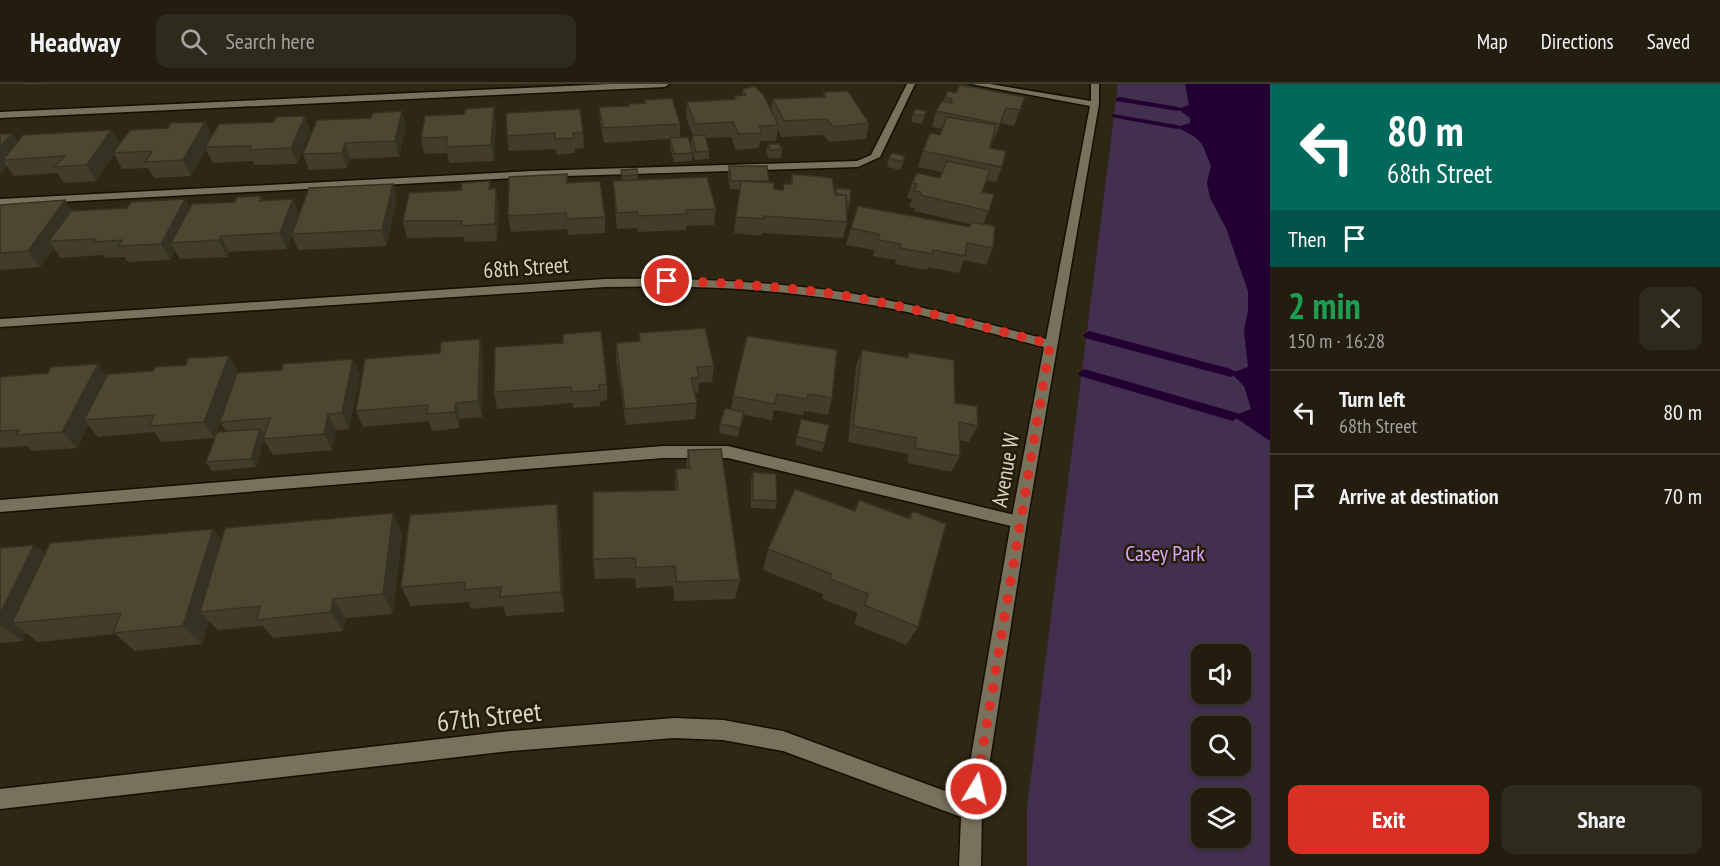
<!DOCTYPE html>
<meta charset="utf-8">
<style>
:root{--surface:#221d0e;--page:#2e2a1c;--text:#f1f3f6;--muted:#a2a29e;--line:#3f3b2e;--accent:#d93025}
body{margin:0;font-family:"PT Sans Narrow",sans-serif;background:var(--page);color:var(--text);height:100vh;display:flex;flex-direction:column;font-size:22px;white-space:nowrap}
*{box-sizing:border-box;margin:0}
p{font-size:20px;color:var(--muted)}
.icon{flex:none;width:33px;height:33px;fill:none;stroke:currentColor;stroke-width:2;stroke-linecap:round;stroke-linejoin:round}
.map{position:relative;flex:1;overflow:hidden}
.side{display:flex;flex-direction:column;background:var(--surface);width:450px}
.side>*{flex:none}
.top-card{background:#00695c;color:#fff;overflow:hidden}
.buttons{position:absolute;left:1191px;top:560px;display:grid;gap:12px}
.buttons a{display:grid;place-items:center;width:60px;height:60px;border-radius:12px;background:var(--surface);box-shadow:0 2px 4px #0004,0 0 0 2px var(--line);font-size:30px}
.pin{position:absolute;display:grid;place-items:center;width:51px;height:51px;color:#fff;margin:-26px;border:3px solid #fff;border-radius:50%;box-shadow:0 2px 6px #0007}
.me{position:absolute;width:66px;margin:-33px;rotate:9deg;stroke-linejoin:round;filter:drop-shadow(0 0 4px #0008)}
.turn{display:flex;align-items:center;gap:21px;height:126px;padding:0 18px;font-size:27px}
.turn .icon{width:78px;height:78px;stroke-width:2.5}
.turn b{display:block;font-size:42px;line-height:51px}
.then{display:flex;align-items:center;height:57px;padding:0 18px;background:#0003;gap:12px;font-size:22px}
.round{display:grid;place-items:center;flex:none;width:63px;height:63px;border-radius:12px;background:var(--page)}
.summary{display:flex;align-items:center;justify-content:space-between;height:102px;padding:0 18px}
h1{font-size:36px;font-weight:700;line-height:45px;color:#1e9e55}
.button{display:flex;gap:12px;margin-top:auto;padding:12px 18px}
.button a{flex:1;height:69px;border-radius:12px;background:var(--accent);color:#fff;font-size:24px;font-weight:700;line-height:69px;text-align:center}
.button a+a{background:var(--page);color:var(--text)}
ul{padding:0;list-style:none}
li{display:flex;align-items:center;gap:18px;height:84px;padding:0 18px;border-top:2px solid var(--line)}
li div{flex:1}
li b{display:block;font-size:22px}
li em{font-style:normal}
header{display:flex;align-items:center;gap:36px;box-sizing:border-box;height:84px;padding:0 30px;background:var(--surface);border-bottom:2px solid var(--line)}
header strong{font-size:28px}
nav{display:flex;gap:33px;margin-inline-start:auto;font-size:21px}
.search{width:420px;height:54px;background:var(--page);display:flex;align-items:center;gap:15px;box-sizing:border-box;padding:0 21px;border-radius:12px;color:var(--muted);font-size:22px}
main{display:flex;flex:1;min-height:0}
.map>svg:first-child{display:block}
.green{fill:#432f4f;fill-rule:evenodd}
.water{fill:#220032}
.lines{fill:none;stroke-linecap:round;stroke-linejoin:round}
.stream{fill:#220032;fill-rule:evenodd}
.lane-casing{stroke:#150f01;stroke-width:3}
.street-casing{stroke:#150f01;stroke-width:3}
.lane{fill:#78715b;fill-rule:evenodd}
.street{fill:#78715b;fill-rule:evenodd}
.wall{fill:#423d2b}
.shaded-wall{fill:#363223}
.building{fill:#4d4732;stroke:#363223;stroke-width:1.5}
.route{stroke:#d93025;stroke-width:10;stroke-dasharray:0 18}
.labels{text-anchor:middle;stroke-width:5;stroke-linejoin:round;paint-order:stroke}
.street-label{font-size:22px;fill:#d7d4c8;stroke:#231d09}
.park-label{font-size:22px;fill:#dca6fa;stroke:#231d09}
.near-street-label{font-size:27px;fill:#d7d4c8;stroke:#231d09}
</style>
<header>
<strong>Headway</strong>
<div class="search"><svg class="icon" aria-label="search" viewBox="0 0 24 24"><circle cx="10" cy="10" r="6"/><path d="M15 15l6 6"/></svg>Search here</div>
<nav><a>Map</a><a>Directions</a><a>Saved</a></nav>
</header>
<main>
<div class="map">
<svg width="1270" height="782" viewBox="0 0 1270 782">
<rect width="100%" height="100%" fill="#2d2713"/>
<path class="green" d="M1118,0H1270V782H1027V724ZM1202,570H1240V609H1202ZM1202,642H1240V681H1202ZM1202,714H1240V753H1202Z"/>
<path class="water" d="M1185,0H1270V357L1233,332L1251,325L1244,302L1231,289L1248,283L1244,247L1248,226V207L1226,144L1210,114L1207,99L1211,82L1202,60L1195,53L1177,43L1190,39V34L1178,25L1189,21Z"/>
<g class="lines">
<path class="stream" d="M1119,13L1178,23L1182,25L1178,27L1116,17L1115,15Z
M1113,30L1177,41L1181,43L1177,45L1116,34L1112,32Z
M1089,247L1231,285L1237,289L1231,293L1085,254L1083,251Z
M1084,285L1237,329L1239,332L1233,337L1080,292L1078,289Z"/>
<g class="lane-casing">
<path id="lane" d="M907,0H915L880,73L858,83L532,93L0,121V115L532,87L857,77L871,71Z
M663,362H728L1019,432L1025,433L1027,438L1025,443L1019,444L728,374H663L0,428V416Z"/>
</g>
<g class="street-casing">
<path id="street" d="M610,0H669L665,3L0,34V28Z
M971,0H990L1091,17V0H1099V20L1027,438L982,727L981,782H959L961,733L783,667L723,656L674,654L511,667L0,725V705L511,647L674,634L723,636L783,647L964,714L1011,438L1044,263C981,247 919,228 854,218C772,204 689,201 605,203L0,243V235L605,195C689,194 772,197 855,210C920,221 983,239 1046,255L1090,22Z"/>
</g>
<use href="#lane" class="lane"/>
<use href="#street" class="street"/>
</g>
<path class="wall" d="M25,0H52L26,1Z
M743,5L771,26L773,15L823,13L824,8L869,39L866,55L830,58L823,51L781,53L778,45L776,57H760L759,64L736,66L731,53L706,54L709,67V75L695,76L691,60L692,52H693L686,33L687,18L734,15V12H742Z
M945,13L1020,26L1014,42L1001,39L994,55H993L990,64L1002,83L996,98L986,96L982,108L989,127L983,140L993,164L986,181L964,176L959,189L928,183L927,186L895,180L896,176L873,172L875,166L846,161L851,144L969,143L970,140L914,127L915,124L909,123L912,115L907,114L912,99L940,94L943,88L918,83L923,67L940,51L943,45L932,43L936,27L944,17Z
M645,16L680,40V54L693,69L692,77L674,78L670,62V55L604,59L600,39L599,23L628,22L645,19Z
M927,27L922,40L911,38L913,30Z
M506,29L583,49L584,64L575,65V69L557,71L556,65L509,67L507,52Z
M305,32L310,48L297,80L255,81L253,77L213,79L206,65L191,92L154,94L148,84L122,85L114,70L96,97L64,99L57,89L14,92L7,82L0,90V50H12L18,58L111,46L120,60L168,44L205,38L212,52Z
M496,39L494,77L449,79L447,69L424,70L421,54Z
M406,43L399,73L350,75L347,84L309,86L303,70Z
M768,60L782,65L781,74H769L766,69Z
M905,72L903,80L900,86L887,83L889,74Z
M729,82L769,97V99L774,105L783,106L784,100H790L792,90L835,110L836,104L850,118L848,126H847V138L843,154L762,149L761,152L734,149L739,105H730L728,90Z
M621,86L638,91V96L716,125L714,141L686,142V146L638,148L637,144L617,145L614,113L613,97H622Z
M567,99L605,133V149L568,151L567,145L511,148L508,132Z
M491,105L499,120L497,157L465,158L464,153L407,154L403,137Z
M261,112L263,116L293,115L299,131L397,116L386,162L298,166L292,151L287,165L229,168L227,173L180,175L175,166L170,176L128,178L125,173L105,174L103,171L60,174L54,164L40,183L1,186L0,184V121L73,127L127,124L185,115L190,124L235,118Z
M639,249L714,282L712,298L699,299L698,309H694L697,319L695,335L626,341L616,275V259L639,257Z
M747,252L832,314L828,331L804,327L803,331L774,326L772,336L744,331L738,353L719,349L720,340L731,325L733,312Z
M862,266L907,273L909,269L978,342L969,358L960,356V372L951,388L908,379V370L848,358L856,282Z
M483,271L482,333L460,335L459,344L432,347L429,337L363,343L356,327Z
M229,272L238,288L282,286L353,275L360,291L349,345L336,346L332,366L273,371L264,356L256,383L212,387L206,378L226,347L220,338L214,354L161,358L154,348L98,353L88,341L77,364L32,367L26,362L0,364V293L48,289L98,280L107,292L153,287Z
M607,300V316L600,317V322L573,324V319L497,325L494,308Z
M801,335L825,359L822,368L795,361Z
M688,366L740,496L735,515L674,517L673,502L636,504L635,494L595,495L593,475L675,406L676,385L686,384Z
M753,388L777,417L775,425L751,424V396Z
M557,420L560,441L564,528L506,532L503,522L471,525L469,518L411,522L401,503Z
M855,427L908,434L912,427L918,543L906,561L854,540L858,529L822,515L823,510L763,486L768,465Z
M393,429L402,450L393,530L346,534L343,547L273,554L263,542L218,546L209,537L202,560L135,567L115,550L38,558L26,549L23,557L0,559V464L34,461L45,470L213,445L221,456Z"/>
<path class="shaded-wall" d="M494,23L496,39L494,77L491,61Z
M402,27L406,43L399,73L395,57Z
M305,32L310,48L297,80L291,64Z
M205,38L212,53L205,63L206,65L191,92L183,76Z
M111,46L120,61L96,97L87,81Z
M12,50L22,65L3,76L7,82L0,90V62Z
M345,59L350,75L347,84L342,69Z
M393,100L397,116L386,162L382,146Z
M496,104L499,120L497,157L495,140Z
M185,115L193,131L171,159L175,166L170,176L161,160Z
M293,115L299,131L287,165L280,149Z
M65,116L76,132L49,157L54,164L40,183L28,167Z
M221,152L229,168L227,173L219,156Z
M480,255L483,271L482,333L478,317Z
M229,272L238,288L214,354L204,338Z
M353,275L360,291L349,345L342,329Z
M98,280L111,296L84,336L88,341L77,364L62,348Z
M456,319L460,335L459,344L455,328Z
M744,328L743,337L738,353L740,344Z
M328,330L336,346L332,366L324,350Z
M260,345L265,353L263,355L264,356L256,383L251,375Z
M557,420L560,441L564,528L561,508Z
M393,429L402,450L393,530L383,510Z
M213,445L229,466L200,528L209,537L202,560L183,542Z
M34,461L58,481L12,539L26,549L23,557L0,541V530Z
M333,515L346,534L343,547L331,528Z"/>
<path class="building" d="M960,1L1025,13L1020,26L1006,24L1000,40L936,27L942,17L952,19L951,15L945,13L948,7L956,9Z
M754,2L763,10L778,41L759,42L762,49L738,50L733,38L695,40L687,18L736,15L734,12L746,11L743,5Z
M848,7L869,39L834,43L826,35L784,37L773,15L826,13L824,8Z
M672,14L680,40L603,44L599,23L629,22L628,20L646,19L645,16Z
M494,23L491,61L446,63L447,53L421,54L425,32L465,30V25Z
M580,25L583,49H573L574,54L555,55V49L507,52L506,29Z
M915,25L927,27L924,32L913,30Z
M402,27L395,57L345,59L342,69L303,70L317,36L371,34L373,29Z
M305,32L291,64L249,66L251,62L205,63L219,40L274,38L276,33Z
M947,33L996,41L990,64L1006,67L1002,83L923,67L930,49L940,51Z
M205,38L183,76L145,78L152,67L113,69L130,46L168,44L171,39Z
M111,46L87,81L54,83L65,72L3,76L23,51Z
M0,50H12L0,62Z
M705,51L709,67L696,68L692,52Z
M688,53L693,69L674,70L670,54Z
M768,60H779L782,65L770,66Z
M892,69L905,72L902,78L889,74Z
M947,77L990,86L982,108L994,110L989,127L920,111L921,108L914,107L917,100L912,99L917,89L940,94Z
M729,82H767L769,97H731Z
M637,85L638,91L622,92L621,86Z
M567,90V99L600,97L605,133L567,135L566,129L508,132L509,93Z
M792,90L832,94L835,110L846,111L847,138L764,132V135L736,133L741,97L774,99V105L783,106L784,100H792Z
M707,93L716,125L686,126L687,130L638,132L637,128L617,129L613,97Z
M490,97L489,105L496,104L495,140L461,142L462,137H403L409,109L461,106L462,99Z
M393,100L382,146L292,150L309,104Z
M836,104L851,106L850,118L846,117V111H836Z
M261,112L259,117L293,115L280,149L221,152L219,156L171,159L192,120L235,118L237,113Z
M185,115L161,160L118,162L122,156L94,158L96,155L49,157L71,127L127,124L131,118Z
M65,116L28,167L0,169V121Z
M858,122L970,143L971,138L995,142L993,164L967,159L965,172L933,166V170L900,164L901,160L878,156L879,150L851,144Z
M705,244L714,282L697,283L699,293L691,294L697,319L625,325L616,259L640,257L639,249Z
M601,247L607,300L599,301V306L572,308L571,303L494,308L495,263L563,259V250Z
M747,252L837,266L832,314L808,310L807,315L777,310L775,320L733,312Z
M480,255L478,317L456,319L455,328L427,330L428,321L356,327L365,275L440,269L441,258Z
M862,266L908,274L909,269L954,276L955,319L977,322L978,342L959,338L960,372L915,364L916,354L853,342Z
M229,272L204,338L149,342L154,331L84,336L108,290L153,287L155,283L186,281L188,274Z
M353,275L342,329L328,330L324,350L263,355L270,334L220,338L237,289L282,286L283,280Z
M98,280L62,348L16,351L19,346L0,347V293L48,289L51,283Z
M725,324L744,328L740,344L720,340Z
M801,335L829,341L825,359L797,353Z
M260,345L251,375L206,378L217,348Z
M721,365L740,496L676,498L675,482L636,484L635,474L593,475V408L678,406L676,385L690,384L688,366Z
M753,388L776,390L777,417L753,416Z
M795,405L855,427L859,416L910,435L912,427L946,440L918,543L864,521L868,510L830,495L831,490L768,465Z
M557,420L561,508L500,513L501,503L464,506L465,498L401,503L410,431Z
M393,429L383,510L333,515L331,528L257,536L260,522L200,528L225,444Z
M213,445L183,542L113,549L121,529L12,539L50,459Z
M34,461L0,530V464Z"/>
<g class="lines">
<path class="route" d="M667,197C731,199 795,203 858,214C923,226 987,244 1050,260L976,705"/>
</g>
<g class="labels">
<g class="street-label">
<text transform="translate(526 183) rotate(-4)" y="8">68th Street</text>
<text transform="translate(1005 386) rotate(-80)" y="8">Avenue W</text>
</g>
<g class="park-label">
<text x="1165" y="477">Casey Park</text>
</g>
<g class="near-street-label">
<text transform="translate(489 633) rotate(-6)" y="9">67th Street</text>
</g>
</g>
</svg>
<div class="buttons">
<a><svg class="icon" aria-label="sound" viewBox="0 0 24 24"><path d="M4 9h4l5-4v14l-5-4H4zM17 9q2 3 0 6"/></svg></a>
<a><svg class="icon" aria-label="search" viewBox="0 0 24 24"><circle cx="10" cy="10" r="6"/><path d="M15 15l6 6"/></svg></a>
<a><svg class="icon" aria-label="layers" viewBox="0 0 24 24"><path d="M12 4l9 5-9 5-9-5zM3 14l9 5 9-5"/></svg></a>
</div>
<div class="pin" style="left:667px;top:197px;background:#d93025"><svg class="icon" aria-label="arrive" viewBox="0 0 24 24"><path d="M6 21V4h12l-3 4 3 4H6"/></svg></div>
<svg class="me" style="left:976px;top:705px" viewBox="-20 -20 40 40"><circle r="17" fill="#d93025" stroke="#fff" stroke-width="3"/><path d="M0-11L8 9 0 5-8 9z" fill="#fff"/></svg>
</div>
<section class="side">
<div class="top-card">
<div class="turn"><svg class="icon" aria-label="left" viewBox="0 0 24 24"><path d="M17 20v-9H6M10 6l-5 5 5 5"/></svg><div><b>80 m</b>68th Street</div></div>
<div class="then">Then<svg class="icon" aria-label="arrive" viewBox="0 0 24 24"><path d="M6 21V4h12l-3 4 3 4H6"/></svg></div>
</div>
<div class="summary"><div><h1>2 min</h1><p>150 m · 16:28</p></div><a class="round"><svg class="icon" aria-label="close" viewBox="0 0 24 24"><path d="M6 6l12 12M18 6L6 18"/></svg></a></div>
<ul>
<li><svg class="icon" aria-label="left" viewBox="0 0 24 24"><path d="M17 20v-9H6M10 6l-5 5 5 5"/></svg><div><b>Turn left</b><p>68th Street</p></div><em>80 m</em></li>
<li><svg class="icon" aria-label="arrive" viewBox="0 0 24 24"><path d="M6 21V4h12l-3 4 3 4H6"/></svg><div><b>Arrive at destination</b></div><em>70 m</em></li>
</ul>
<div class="button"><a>Exit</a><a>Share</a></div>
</section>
</main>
